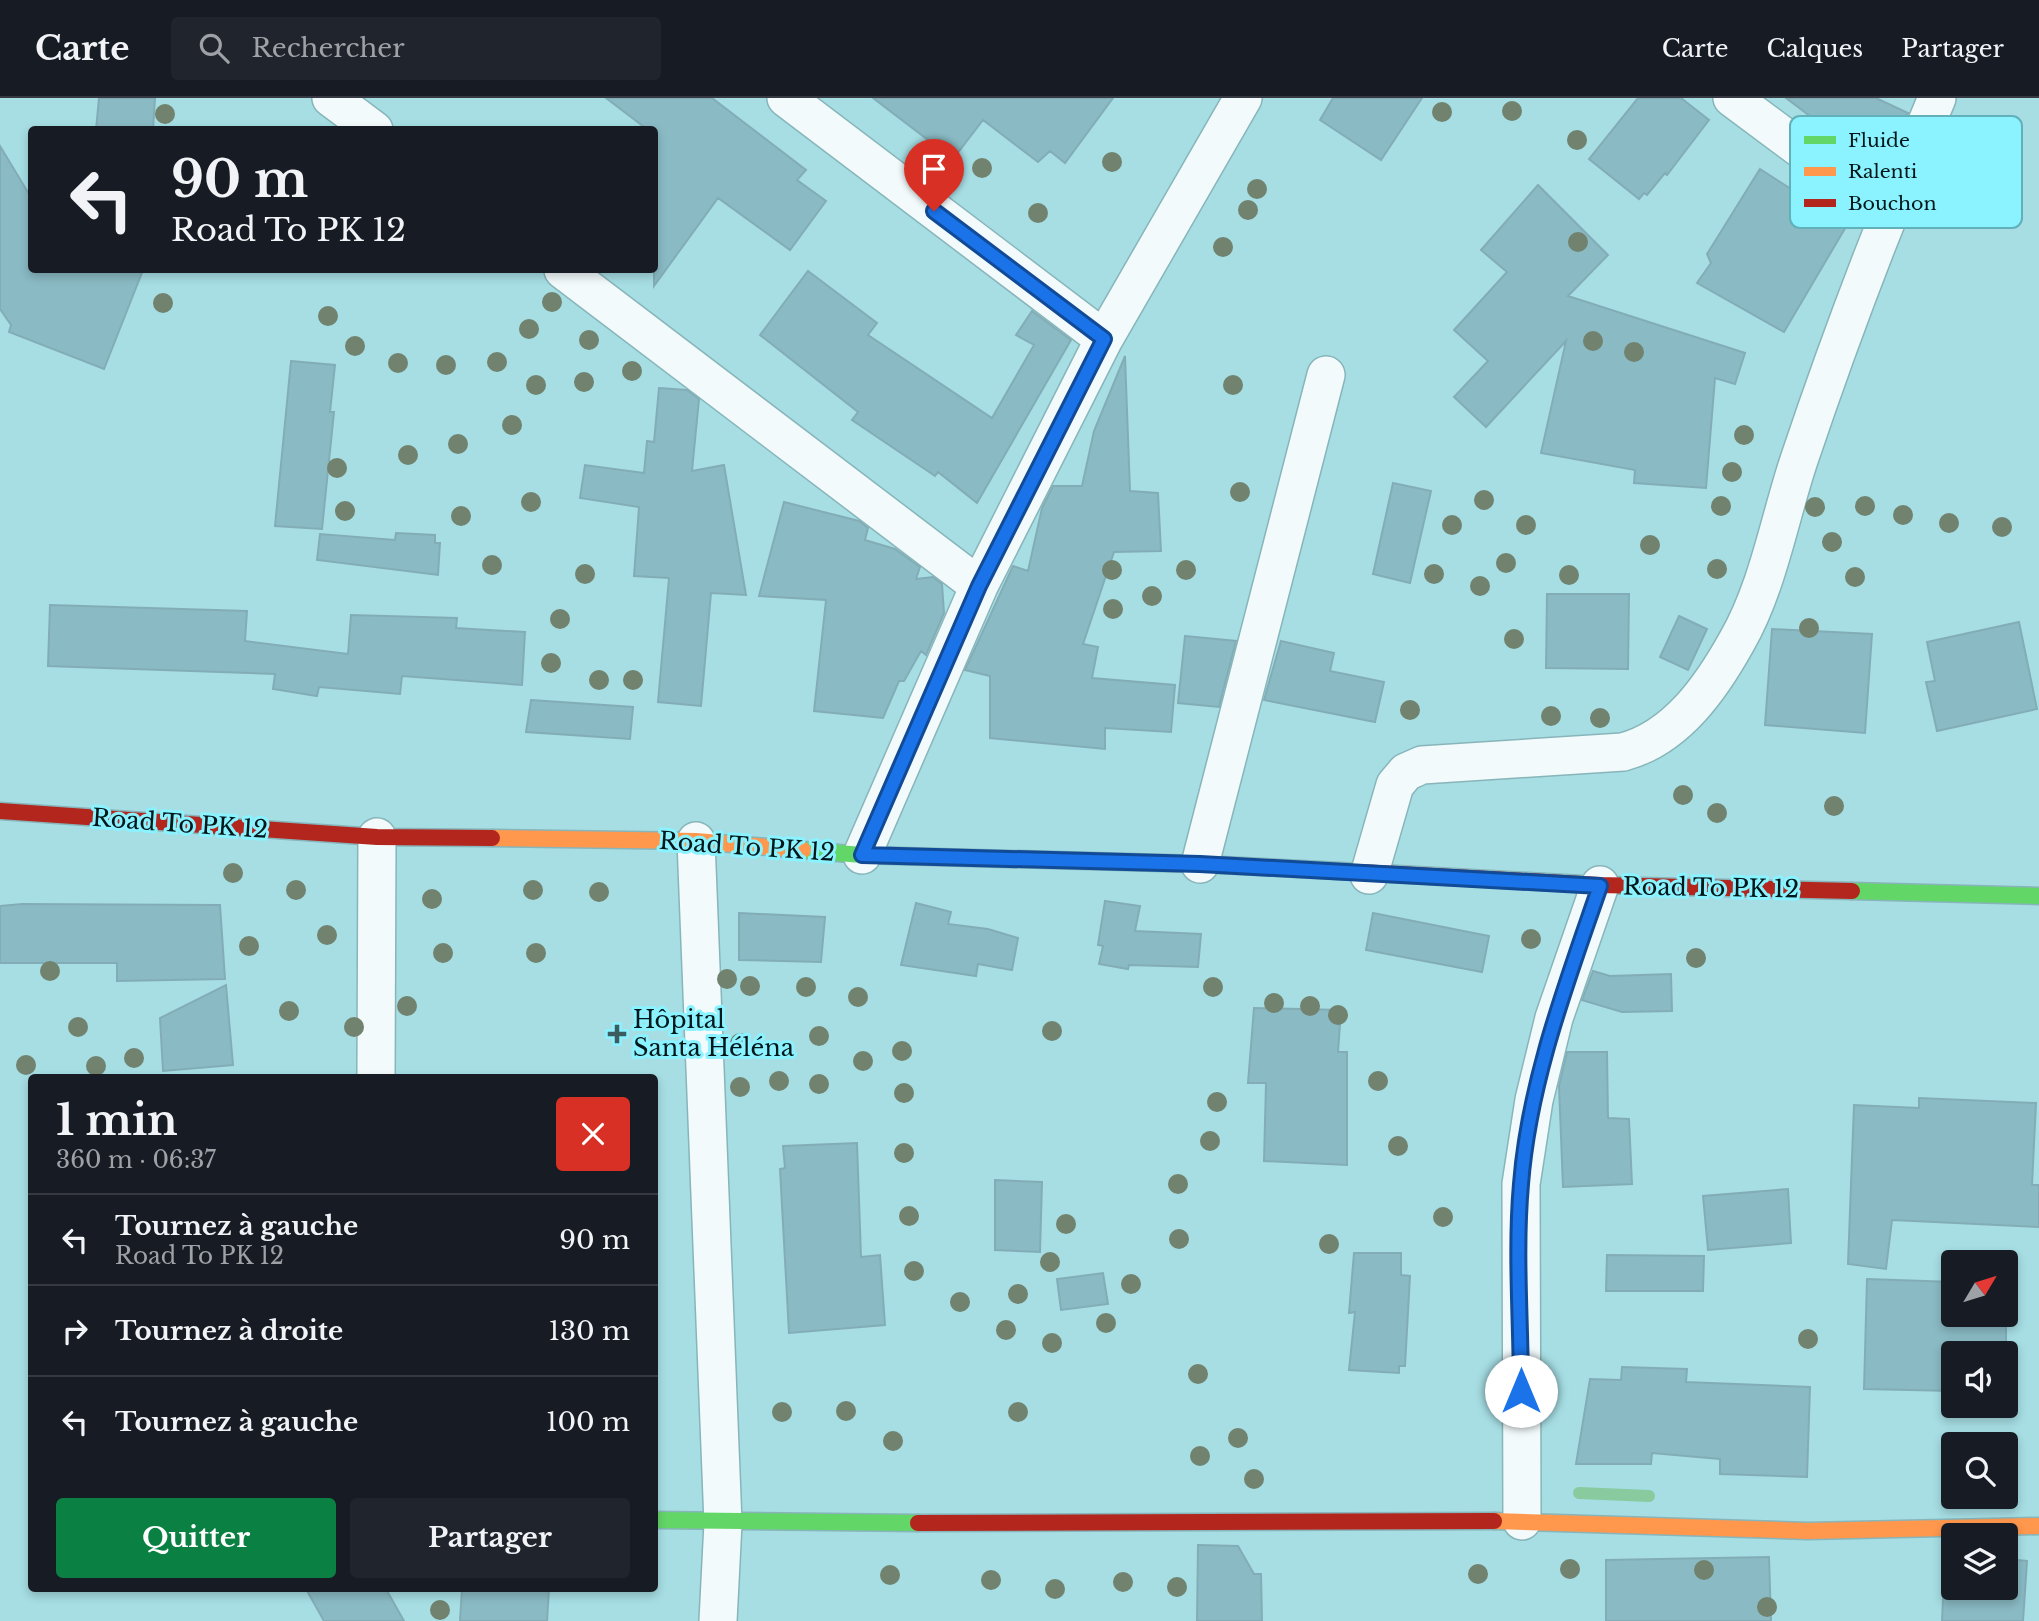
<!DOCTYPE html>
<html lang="fr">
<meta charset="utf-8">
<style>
:root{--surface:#171b24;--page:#20242c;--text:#f1f3f6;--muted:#9ea1a6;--line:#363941;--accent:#0b8043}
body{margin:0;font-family:"Libre Baskerville",serif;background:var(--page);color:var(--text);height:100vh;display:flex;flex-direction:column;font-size:26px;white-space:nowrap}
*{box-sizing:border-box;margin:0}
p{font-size:23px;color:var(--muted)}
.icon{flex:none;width:38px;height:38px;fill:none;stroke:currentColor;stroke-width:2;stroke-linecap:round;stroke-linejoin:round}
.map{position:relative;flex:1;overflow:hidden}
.details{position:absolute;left:28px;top:976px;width:630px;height:518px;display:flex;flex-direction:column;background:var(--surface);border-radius:7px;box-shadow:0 4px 10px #0003}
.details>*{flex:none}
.top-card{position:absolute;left:28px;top:28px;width:630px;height:147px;border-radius:7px;box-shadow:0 4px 10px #0003;background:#171b24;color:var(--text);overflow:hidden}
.needle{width:46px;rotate:52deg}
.buttons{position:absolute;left:1941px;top:1152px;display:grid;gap:14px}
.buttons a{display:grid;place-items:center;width:77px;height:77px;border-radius:7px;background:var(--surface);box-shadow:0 4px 10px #0003;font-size:35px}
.pin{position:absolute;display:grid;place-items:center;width:60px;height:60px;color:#fff;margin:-72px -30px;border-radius:50% 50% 50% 0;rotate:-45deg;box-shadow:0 0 7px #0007}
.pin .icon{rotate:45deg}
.me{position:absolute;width:77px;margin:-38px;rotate:0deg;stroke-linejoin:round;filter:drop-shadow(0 0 5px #0008)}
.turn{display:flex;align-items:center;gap:24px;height:147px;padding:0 28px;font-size:32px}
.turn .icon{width:91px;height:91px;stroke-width:2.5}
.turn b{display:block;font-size:49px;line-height:60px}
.round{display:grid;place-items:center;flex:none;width:74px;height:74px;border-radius:7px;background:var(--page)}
.overview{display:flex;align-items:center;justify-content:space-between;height:119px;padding:0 28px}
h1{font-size:42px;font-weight:800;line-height:52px}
.button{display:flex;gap:14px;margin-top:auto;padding:14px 28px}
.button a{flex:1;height:80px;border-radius:7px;background:var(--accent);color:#fff;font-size:28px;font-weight:800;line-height:80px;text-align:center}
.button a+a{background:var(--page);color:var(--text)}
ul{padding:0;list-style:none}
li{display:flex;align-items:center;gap:21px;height:91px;padding:0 28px;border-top:2px solid var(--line)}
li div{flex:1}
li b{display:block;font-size:26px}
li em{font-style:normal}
header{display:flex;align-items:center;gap:42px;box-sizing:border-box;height:98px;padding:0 35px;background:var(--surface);border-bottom:2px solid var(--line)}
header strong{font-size:33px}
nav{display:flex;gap:38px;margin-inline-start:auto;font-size:24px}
.search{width:490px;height:63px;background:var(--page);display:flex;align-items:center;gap:18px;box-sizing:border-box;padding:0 24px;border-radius:7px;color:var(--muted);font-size:26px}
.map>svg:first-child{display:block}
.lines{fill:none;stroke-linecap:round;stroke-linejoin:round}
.stream{stroke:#89cb9f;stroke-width:12}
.building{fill:#8abac4;stroke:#83adb6;stroke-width:2}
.street-casing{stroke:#87b5ba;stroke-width:40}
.fast-casing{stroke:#87b5ba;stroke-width:19}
.slow-casing{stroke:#87b5ba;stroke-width:19}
.jam-casing{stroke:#87b5ba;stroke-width:19}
.street{stroke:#f2fafb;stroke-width:37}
.fast{stroke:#63d668;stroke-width:16}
.slow{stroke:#ff974d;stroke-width:16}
.jam{stroke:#b3261e;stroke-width:16}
.tree{fill:#71826e}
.route-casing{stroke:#114b97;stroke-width:18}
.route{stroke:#1a73e8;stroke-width:12}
.poi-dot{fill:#3b5d60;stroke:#8bf2ff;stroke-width:2.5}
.labels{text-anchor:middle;stroke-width:6;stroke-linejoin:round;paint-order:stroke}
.street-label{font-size:24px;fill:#021719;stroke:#8bf2ff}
.poi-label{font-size:24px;fill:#021719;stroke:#8bf2ff;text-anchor:start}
.key{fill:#8bf2ff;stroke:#62b0ba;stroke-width:2}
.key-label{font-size:19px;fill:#021719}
</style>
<header>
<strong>Carte</strong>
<div class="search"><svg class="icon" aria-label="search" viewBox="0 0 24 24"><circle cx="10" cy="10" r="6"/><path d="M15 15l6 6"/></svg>Rechercher</div>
<nav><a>Carte</a><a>Calques</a><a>Partager</a></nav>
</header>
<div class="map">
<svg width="2039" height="1523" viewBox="0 0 2039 1523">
<rect width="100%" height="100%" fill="#a6dee4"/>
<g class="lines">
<path class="stream" d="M1579,1395L1649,1398"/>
</g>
<path class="building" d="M99,0H155L153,32H96Z
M606,0H712L806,72L797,82L826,103L790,152L718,100L654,188V32H648Z
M873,0H1113L1065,65L1050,53L1038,64L983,22L953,61Z
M1333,0H1422L1381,62L1320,22Z
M1638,0H1681L1709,22L1667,77L1665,75L1647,97L1644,95L1639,101L1589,61Z
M1786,0H1876L1908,15L1894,48L1860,56Z
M0,48L32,101V172H143L104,271L9,234L11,227L0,211Z
M1760,71L1847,127L1784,234L1697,185L1711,165L1707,156Z
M1538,87L1608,157L1568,198L1745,255L1735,286L1715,280L1706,390L1634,385L1635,372L1541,355L1566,243L1486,329L1454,299L1488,263L1454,232L1507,174L1481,152Z
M808,173L877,225L868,237L992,320L1034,247L1016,237L1032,213L1071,242L977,405L938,374L935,378L852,322L858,314L760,237Z
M1125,258L1130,393L1158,395L1161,453L1114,454L1083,546L1098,549L1092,580L1175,587L1171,634L1105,630V651L990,640V578L965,572L1013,468L1028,473L1042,410L1053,388H1082L1094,333Z
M291,263L335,267L330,314H334L322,431L275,428Z
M659,290L687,292L699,301L692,373L724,367L746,497L711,495L701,608L658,604L669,480L634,478L639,409L580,400L585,367L644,375L647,343L654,344Z
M1393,385L1431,393L1410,485L1373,476Z
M784,404L859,423L868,430L865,442L895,451L920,469L916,481L933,479L942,486L944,515L926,557L921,553L904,583H899L883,620L814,613L826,502L759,498Z
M396,435L435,437V445H440L438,477L317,462L320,436L395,442Z
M1547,496H1629L1628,571L1546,570Z
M50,507L247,513L245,543L348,556L351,517L457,520L456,530L525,534L522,587L402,578L400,596L319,589L317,598L273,591L275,576L48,568Z
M1679,518L1707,531L1688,572L1660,559Z
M2019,524L2037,611L1937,633L1926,584L1935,583L1927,544Z
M1772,531L1872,536L1865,635L1765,627Z
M1185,538L1236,543L1219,609L1178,605Z
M1281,543L1334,555L1330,573L1384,584L1375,624L1264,602Z
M531,602L633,609L630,641L526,634Z
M1105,803L1140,808L1135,833L1201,836L1198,869L1129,867L1128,871L1099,866L1103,848L1098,847Z
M916,805L951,814L948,826L988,831L1018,840L1012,872L978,866L976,878L901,867Z
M22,806L220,807L225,881L117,883V865H0V808Z
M739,815L825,819L821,864L739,862Z
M1373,815L1489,838L1482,874L1366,852Z
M1593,873L1610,878L1671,876L1672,913L1622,914L1582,902Z
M226,887L233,967L163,973L160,920Z
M1254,910L1341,912L1338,954H1347V1067L1264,1063L1266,985H1248Z
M1567,954H1607L1608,1020L1629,1021L1632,1086L1563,1089L1559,988Z
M1919,1000L2036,1005L2032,1087H2039V1129L1892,1122L1886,1171L1848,1166L1854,1007L1919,1010Z
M857,1045L861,1159L880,1157L885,1227L789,1235L780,1071L785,1070L783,1048Z
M995,1082L1042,1084L1040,1154L995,1152Z
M1788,1091L1791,1145L1708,1152L1703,1098Z
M1354,1155H1401V1177L1410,1178L1405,1268H1399V1275L1349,1272L1355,1214L1349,1215Z
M1607,1157L1704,1158L1703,1193H1606Z
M1103,1175L1108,1206L1061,1212L1057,1181Z
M1867,1181L1953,1184V1216H2006V1186V1294V1255H1953V1293L1864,1291Z
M1622,1269L1687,1271L1686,1284L1810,1289L1807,1379L1720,1376V1361L1652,1355L1651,1366H1576L1590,1281L1621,1282Z
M1198,1447L1238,1448L1254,1476H1261L1262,1523H1197Z
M1945,1458H1953V1489H2006V1461L2027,1463L2023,1523H1942Z
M1769,1459L1771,1523H1606V1462Z
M306,1491H386L404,1523H324Z
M462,1491H549L547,1523H460Z"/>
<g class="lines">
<g class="street-casing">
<path id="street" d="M331,0L374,32
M786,0L1104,241
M1732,0L1887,115
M563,172L979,488
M696,743L723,1425L718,1523
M862,757L979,488L1104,241L1243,0
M1200,766L1326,277
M1369,777L1395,687L1406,674L1422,667L1623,654C1676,640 1711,590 1737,543C1768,489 1779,422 1799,362C1840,240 1886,119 1937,0
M376,980L377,739
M1522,1423L1521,1086L1534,1002L1554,920L1600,787"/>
</g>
<g class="fast-casing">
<path id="fast" d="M803,752L862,757L1200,766L1360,774
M1852,793L2039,798
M654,1422L918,1425"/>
</g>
<g class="slow-casing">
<path id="slow" d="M492,740L696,743L803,752
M1494,1423L1808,1433L2039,1428"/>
</g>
<g class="jam-casing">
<path id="jam" d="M0,713L377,739L492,740
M1360,774L1600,787L1852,793
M918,1425L1494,1423"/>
</g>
<use href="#street" class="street"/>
<use href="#fast" class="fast"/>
<use href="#slow" class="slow"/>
<use href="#jam" class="jam"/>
</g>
<g class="tree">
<circle cx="1512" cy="13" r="10"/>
<circle cx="1442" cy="14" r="10"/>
<circle cx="165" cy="16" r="10"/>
<circle cx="1577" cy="42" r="10"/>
<circle cx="1112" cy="64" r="10"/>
<circle cx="982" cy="70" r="10"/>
<circle cx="1257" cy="91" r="10"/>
<circle cx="1248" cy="112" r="10"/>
<circle cx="1038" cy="115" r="10"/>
<circle cx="1578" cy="144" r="10"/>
<circle cx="1223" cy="149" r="10"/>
<circle cx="552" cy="204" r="10"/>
<circle cx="163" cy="205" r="10"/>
<circle cx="328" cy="218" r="10"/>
<circle cx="529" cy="231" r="10"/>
<circle cx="589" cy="242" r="10"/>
<circle cx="1593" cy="243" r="10"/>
<circle cx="355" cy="248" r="10"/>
<circle cx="1634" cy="254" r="10"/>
<circle cx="497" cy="264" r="10"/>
<circle cx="398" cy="265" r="10"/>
<circle cx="446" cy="267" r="10"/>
<circle cx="632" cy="273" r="10"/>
<circle cx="584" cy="284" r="10"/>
<circle cx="536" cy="287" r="10"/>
<circle cx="1233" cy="287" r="10"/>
<circle cx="512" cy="327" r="10"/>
<circle cx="1744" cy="337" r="10"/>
<circle cx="458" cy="346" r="10"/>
<circle cx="408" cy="357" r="10"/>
<circle cx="337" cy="370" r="10"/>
<circle cx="1732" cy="374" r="10"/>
<circle cx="1240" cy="394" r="10"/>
<circle cx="1484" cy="402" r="10"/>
<circle cx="531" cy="404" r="10"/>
<circle cx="1721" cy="408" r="10"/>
<circle cx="1865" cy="408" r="10"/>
<circle cx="1815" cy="409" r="10"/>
<circle cx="345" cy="413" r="10"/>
<circle cx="1903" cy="417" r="10"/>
<circle cx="461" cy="418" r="10"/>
<circle cx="1949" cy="425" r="10"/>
<circle cx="1452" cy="427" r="10"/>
<circle cx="1526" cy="427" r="10"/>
<circle cx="2002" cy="429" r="10"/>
<circle cx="1832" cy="444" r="10"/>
<circle cx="1650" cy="447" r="10"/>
<circle cx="1506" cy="465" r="10"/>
<circle cx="492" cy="467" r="10"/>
<circle cx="1717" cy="471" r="10"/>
<circle cx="1112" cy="472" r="10"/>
<circle cx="1186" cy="472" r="10"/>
<circle cx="585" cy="476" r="10"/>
<circle cx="1434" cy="476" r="10"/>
<circle cx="1569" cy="477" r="10"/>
<circle cx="1855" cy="479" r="10"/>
<circle cx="1480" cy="488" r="10"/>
<circle cx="1152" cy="498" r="10"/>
<circle cx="1113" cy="511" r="10"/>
<circle cx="560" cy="521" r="10"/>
<circle cx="1809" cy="530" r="10"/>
<circle cx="1514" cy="541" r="10"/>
<circle cx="551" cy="565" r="10"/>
<circle cx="599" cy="582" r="10"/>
<circle cx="633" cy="582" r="10"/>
<circle cx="1410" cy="612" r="10"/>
<circle cx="1551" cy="618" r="10"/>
<circle cx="1600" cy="620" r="10"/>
<circle cx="1683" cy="697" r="10"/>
<circle cx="1834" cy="708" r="10"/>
<circle cx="1717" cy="715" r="10"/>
<circle cx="233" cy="775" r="10"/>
<circle cx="296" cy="792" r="10"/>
<circle cx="533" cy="792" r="10"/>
<circle cx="599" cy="794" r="10"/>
<circle cx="432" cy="801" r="10"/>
<circle cx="327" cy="837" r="10"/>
<circle cx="1531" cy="841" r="10"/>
<circle cx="249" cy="848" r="10"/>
<circle cx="443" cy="855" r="10"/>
<circle cx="536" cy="855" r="10"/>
<circle cx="1696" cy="860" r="10"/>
<circle cx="50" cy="873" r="10"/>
<circle cx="727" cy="881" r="10"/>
<circle cx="750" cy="888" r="10"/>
<circle cx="806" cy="889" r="10"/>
<circle cx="1213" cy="889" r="10"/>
<circle cx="858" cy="899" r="10"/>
<circle cx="1274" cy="905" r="10"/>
<circle cx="407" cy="908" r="10"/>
<circle cx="1310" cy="908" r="10"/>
<circle cx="289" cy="913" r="10"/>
<circle cx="1338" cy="917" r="10"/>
<circle cx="78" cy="929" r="10"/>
<circle cx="354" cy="929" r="10"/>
<circle cx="1052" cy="933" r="10"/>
<circle cx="819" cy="938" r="10"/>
<circle cx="740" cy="945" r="10"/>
<circle cx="902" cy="953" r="10"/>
<circle cx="134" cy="960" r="10"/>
<circle cx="863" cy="963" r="10"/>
<circle cx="26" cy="967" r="10"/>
<circle cx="96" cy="968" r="10"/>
<circle cx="779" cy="983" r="10"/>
<circle cx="1378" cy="983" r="10"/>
<circle cx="819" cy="986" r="10"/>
<circle cx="740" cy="989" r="10"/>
<circle cx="904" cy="995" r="10"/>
<circle cx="1217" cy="1004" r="10"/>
<circle cx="1210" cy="1043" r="10"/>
<circle cx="1398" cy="1048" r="10"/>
<circle cx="904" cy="1055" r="10"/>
<circle cx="1178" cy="1086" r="10"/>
<circle cx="909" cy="1118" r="10"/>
<circle cx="1443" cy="1119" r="10"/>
<circle cx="1066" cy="1126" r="10"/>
<circle cx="1179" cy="1141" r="10"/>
<circle cx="1329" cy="1146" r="10"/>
<circle cx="1050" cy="1164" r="10"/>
<circle cx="914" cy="1173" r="10"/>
<circle cx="1131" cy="1186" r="10"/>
<circle cx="1018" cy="1196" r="10"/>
<circle cx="960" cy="1204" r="10"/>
<circle cx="1106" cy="1225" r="10"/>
<circle cx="1006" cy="1232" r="10"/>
<circle cx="1808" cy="1241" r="10"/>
<circle cx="1052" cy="1245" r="10"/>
<circle cx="1198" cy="1276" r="10"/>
<circle cx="846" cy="1313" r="10"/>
<circle cx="782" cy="1314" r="10"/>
<circle cx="1018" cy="1314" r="10"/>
<circle cx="1238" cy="1340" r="10"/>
<circle cx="893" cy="1343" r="10"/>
<circle cx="1200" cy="1358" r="10"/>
<circle cx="1254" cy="1381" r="10"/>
<circle cx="1570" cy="1471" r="10"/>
<circle cx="1704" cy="1472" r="10"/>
<circle cx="1478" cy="1476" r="10"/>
<circle cx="890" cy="1477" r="10"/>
<circle cx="991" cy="1482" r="10"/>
<circle cx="1123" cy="1484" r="10"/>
<circle cx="1177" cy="1489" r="10"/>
<circle cx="1055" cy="1491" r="10"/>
<circle cx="1767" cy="1509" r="10"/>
<circle cx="440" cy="1512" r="10"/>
</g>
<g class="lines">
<g class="route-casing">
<path id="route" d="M934,113L1104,241L979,488L862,757L1200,766L1600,788C1567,884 1529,983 1521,1086C1515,1154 1521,1225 1521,1293"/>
</g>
<use href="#route" class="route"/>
</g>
<path class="poi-dot" d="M613.5 925.5h7v7h7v7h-7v7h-7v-7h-7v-7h7z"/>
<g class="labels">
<g class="street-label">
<text transform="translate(180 726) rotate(4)" y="8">Road To PK 12</text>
<text transform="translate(747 749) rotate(4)" y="8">Road To PK 12</text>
<text transform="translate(1711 790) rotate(1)" y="8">Road To PK 12</text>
</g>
<g class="poi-label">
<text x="633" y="930">Hôpital<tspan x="633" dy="28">Santa Héléna</tspan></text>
</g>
</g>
<rect x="1790" y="18" width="232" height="112" rx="10" class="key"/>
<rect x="1804" y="38" width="32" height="8" fill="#63d668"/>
<rect x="1804" y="69" width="32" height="9" fill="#ff974d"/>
<rect x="1804" y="101" width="32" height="8" fill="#b3261e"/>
<g class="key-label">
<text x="1848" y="49">Fluide</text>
<text x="1848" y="80">Ralenti</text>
<text x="1848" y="112">Bouchon</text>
</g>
</svg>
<div class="buttons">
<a><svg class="needle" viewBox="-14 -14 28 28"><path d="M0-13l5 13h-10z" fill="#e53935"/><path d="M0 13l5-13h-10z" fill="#9ea1a6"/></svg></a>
<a><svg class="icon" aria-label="sound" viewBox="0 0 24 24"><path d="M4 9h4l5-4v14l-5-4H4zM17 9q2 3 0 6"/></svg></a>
<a><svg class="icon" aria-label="search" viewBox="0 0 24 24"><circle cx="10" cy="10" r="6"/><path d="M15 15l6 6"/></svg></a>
<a><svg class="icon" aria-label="layers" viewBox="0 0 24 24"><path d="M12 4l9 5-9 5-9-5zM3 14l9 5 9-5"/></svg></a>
</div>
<div class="pin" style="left:934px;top:113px;background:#d93025"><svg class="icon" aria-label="arrive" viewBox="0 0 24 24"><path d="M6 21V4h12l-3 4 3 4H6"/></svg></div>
<svg class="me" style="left:1521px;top:1293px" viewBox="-20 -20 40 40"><circle r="19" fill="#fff"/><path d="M0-13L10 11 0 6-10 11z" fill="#1a73e8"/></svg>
<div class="top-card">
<div class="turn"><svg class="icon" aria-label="left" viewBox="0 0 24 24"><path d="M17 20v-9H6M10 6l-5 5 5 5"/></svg><div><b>90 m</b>Road To PK 12</div></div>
</div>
<section class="details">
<div class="overview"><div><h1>1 min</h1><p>360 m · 06:37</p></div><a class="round" style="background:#d93025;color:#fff"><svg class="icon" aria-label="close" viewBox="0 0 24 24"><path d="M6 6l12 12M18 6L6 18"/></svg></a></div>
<ul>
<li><svg class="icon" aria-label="left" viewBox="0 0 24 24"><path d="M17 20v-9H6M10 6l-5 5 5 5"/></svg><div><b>Tournez à gauche</b><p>Road To PK 12</p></div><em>90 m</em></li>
<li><svg class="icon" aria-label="right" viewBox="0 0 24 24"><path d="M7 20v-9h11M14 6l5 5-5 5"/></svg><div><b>Tournez à droite</b></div><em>130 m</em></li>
<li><svg class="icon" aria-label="left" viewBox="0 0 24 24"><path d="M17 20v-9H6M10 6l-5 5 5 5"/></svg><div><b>Tournez à gauche</b></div><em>100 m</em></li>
</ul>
<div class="button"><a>Quitter</a><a>Partager</a></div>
</section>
</div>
